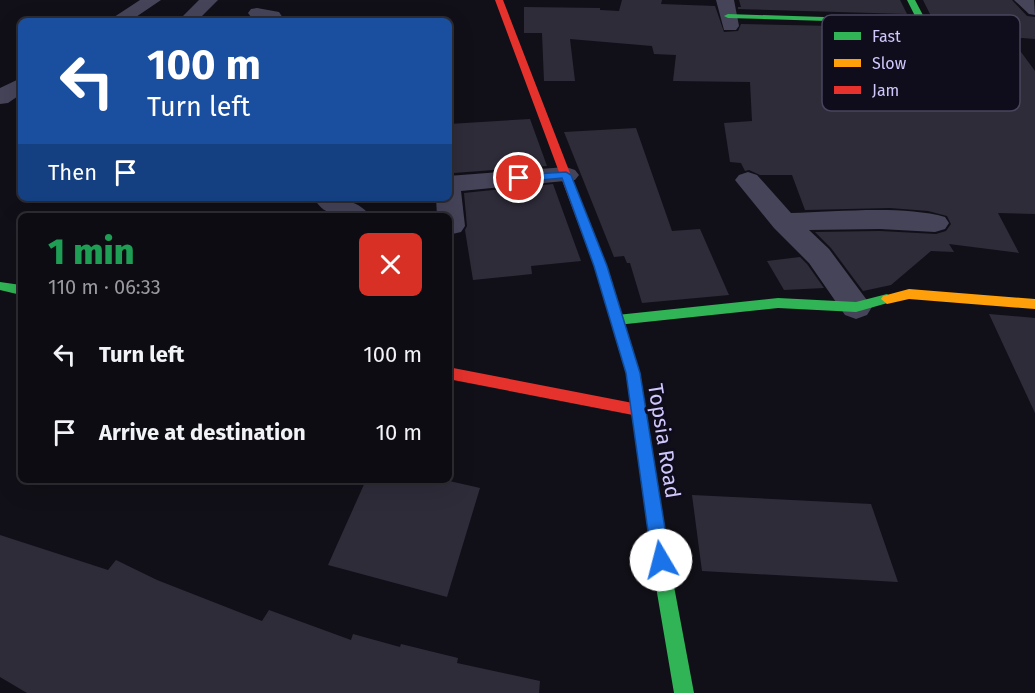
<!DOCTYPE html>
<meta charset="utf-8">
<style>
:root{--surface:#0d0c12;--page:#16151b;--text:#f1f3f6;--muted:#9a9b9f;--line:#2d2c32}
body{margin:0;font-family:"Fira Sans",sans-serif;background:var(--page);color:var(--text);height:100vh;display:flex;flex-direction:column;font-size:22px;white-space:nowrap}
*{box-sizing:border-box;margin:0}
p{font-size:20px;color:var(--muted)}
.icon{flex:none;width:33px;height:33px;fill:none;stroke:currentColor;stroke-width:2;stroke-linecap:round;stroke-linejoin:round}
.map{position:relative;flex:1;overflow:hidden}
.details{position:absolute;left:18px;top:213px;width:434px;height:270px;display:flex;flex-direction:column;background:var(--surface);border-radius:9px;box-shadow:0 6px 24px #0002,0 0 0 2px var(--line)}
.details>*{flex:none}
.top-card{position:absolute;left:18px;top:18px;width:434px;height:183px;border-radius:9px;box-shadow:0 6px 24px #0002,0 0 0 2px var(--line);background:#1a4fa0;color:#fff;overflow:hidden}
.pin{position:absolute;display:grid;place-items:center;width:51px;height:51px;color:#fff;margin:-26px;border:3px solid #fff;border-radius:50%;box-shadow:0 2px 6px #0007}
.me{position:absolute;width:66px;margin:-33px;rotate:352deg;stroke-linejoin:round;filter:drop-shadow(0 0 4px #0008)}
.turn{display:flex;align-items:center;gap:21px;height:126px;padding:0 30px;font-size:27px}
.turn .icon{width:78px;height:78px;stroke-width:2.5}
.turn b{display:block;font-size:42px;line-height:51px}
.then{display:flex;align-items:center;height:57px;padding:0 30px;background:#0003;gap:12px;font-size:22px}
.round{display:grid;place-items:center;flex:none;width:63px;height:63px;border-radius:9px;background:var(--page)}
.head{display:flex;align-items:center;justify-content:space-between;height:102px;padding:0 30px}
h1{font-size:36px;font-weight:800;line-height:45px;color:#1e9e55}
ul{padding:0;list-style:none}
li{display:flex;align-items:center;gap:18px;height:78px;padding:0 30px}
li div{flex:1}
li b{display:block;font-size:22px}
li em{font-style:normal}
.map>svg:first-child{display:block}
.building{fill:#2f2c3a}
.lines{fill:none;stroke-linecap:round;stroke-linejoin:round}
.street{fill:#464459;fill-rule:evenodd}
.fast{fill:#30b455;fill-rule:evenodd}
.slow{fill:#ff9f0a;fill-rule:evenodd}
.jam{fill:#e5322d;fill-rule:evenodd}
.route{fill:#1a73e8;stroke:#114b97;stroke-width:1.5}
.labels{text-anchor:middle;stroke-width:6;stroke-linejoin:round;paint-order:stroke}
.street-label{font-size:21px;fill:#d0c8fc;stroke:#0f0c1b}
.key{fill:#0f0c1b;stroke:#49445e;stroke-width:1.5}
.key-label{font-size:16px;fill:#d0c8fc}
</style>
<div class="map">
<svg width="1035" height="693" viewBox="0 0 1035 693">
<rect width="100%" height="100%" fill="#111018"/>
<path class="building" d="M622,0H662L661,4L715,6L724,32L738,31L741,24L926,28L932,18L923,0H1012L1027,16L1035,17V39L1010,37L1035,71V214L998,213L1019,253L949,244L954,252L931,251L891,285L863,291L831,248L815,232L880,231L936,234L946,231L951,224L947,216L928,211L890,208L805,210L792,175H760L749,170L745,171L741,163L730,162L724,123L752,121L750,82L673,81L676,55L654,54L652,46L570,39L575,81H544L542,33H524V7L600,8V10L619,11Z
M739,0H900L907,14L738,9V7H741Z
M530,119L547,166L454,173L449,124Z
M636,128L672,231L700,229L729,295L642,303L630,263H627L624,256L614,257L564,132Z
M553,184L581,261L531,266L532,274L473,280L465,230L467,226L464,193Z
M800,257L807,264L824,288L784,290L767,261Z
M989,314L1035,318V413Z
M366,480H445L480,488L447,597L328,565Z
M692,495L871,504L898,582L702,571Z
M0,535L108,570L116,560L157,580L262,621L269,610L351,640L353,634L400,647L401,644L458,658L457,663L540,681L539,693H27L0,677Z"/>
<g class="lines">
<path class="street" d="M140,0H161L130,21H108Z
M199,0H218L197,21H178Z
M716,0H734L739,26L736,30H724Z
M1014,0H1034L1035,15L1029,14Z
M257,8L279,12L285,21H267L251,17L248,13L251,9Z
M21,78V94L8,103L0,104V88Z
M566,167L575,170L579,175L575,180L461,191L465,226L461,232L448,235V216H437L436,198H448V176Z
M748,172L757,175L791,213C835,212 903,205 945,217L949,223L945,229L935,232L880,229L809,230L829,249L872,307L867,315L856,319L845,315L809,263L774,228L739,185L735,180L739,175Z
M314,198C333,198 358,198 370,216C347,216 326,220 314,198Z"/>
<path class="fast" d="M907,0H915L925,19L923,24L728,18L724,16L728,14L917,20Z
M0,282L21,285V295L0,290Z
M887,294L893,299L891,302L856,312L778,308L617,325L610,320L617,315L778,298L856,302Z
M625,342L630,343L632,347L640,373L673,581L694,693H674L655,581L626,373L618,347L620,343Z"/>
<path class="slow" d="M909,289L1035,299V309L909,299L887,304L881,299L883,296Z"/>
<path class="jam" d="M495,0H503L606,266L632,347L630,351H620L618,347L594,266Z
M448,367L638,404L643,406L645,410L643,414L638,416L448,379Z"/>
</g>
<path class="route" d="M566,172L571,175L607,266L640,373L670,560L667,566L661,569L655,566L652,560L626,373L594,266L562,178L519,182L514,178L519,175Z"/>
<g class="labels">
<g class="street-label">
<text transform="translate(664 441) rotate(81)" y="7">Topsia Road</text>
</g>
</g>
<rect x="822" y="15" width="198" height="96" rx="9" class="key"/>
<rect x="834" y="32" width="27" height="8" fill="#30b455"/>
<rect x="834" y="59" width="27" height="8" fill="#ff9f0a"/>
<rect x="834" y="86" width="27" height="8" fill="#e5322d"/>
<g class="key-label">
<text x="872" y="42">Fast</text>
<text x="872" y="69">Slow</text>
<text x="872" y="96">Jam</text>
</g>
</svg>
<div class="pin" style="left:519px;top:178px;background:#d93025"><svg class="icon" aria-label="arrive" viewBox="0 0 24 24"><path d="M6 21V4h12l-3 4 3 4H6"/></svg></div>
<svg class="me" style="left:661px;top:560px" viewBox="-20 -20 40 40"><circle r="19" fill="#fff"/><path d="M0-13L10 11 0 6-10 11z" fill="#1a73e8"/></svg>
<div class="top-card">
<div class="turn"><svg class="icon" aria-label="left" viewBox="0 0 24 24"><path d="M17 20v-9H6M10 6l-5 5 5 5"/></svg><div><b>100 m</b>Turn left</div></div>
<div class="then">Then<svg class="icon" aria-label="arrive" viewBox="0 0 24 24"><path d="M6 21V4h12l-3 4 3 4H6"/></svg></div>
</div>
<section class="details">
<div class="head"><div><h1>1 min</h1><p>110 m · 06:33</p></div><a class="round" style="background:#d93025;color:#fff"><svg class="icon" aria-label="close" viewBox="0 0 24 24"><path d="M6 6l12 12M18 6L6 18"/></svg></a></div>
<ul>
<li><svg class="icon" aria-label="left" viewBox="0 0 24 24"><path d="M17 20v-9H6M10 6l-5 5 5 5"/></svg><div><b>Turn left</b></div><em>100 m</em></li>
<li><svg class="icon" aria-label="arrive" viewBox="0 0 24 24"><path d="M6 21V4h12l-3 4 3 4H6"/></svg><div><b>Arrive at destination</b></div><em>10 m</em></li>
</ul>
</section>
</div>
